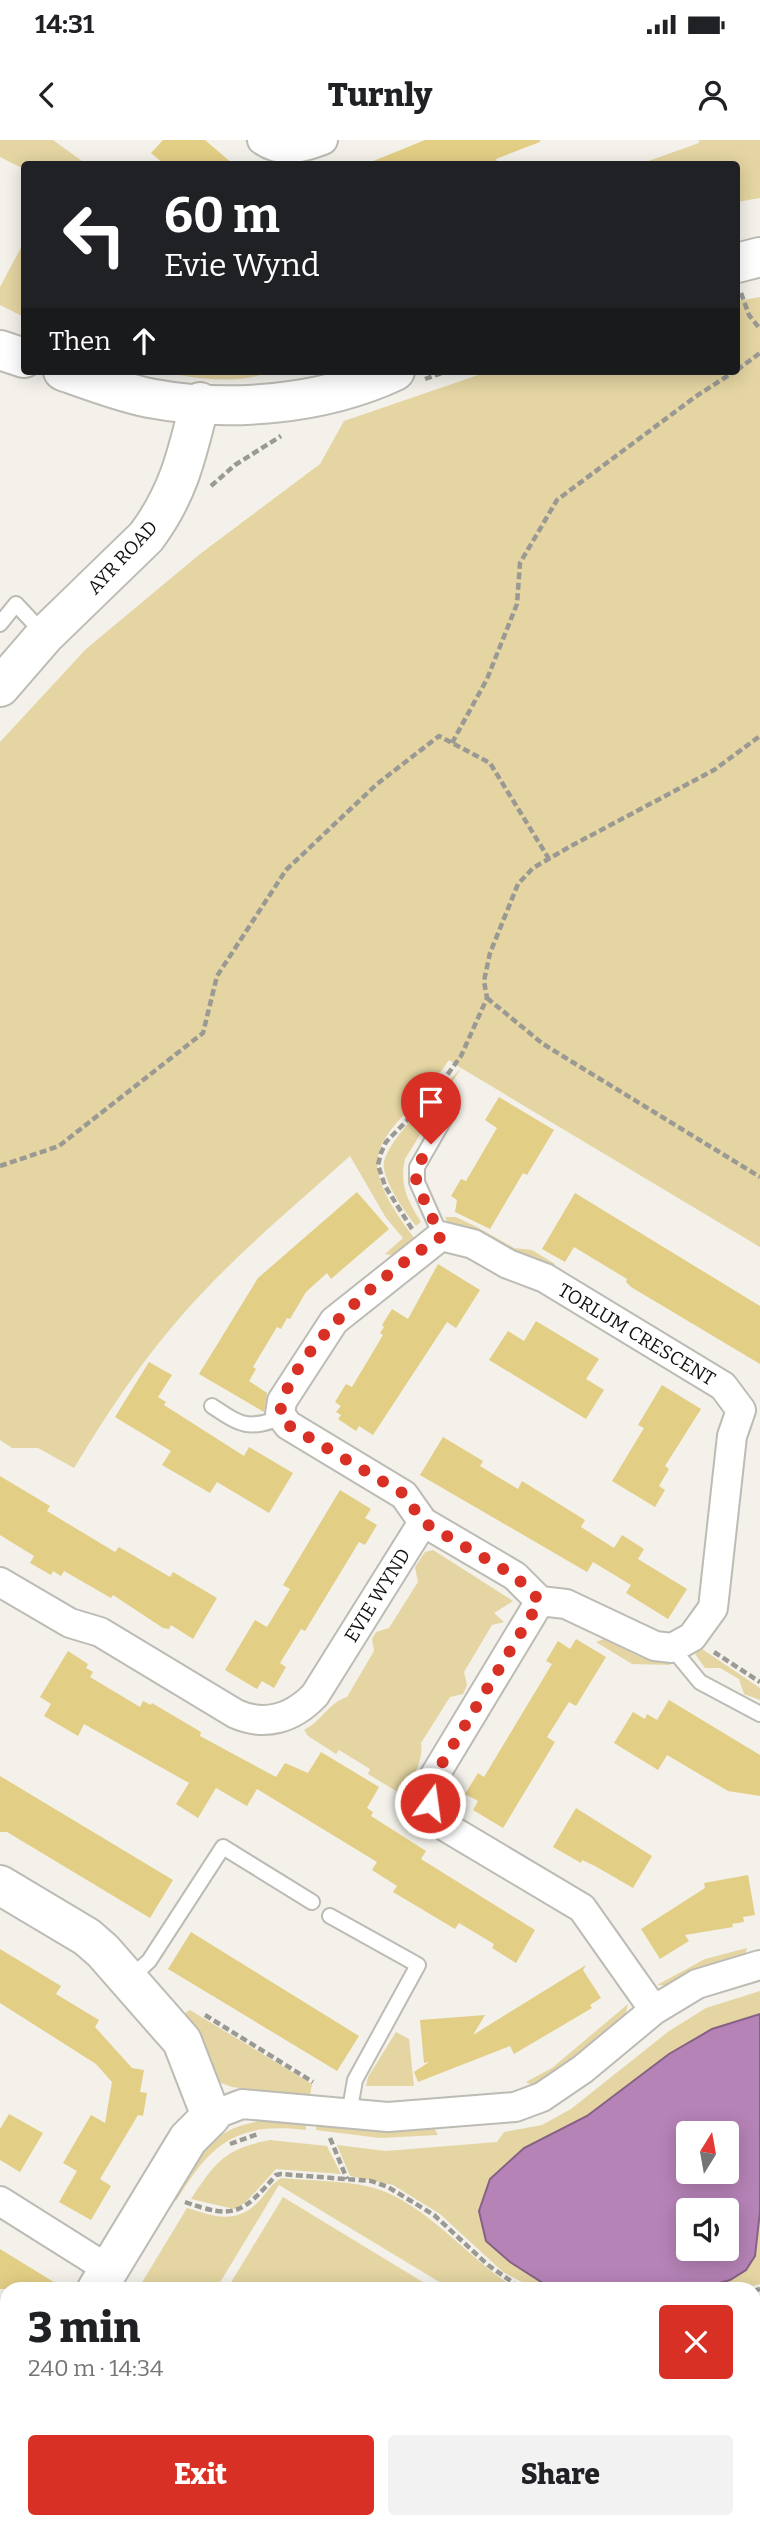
<!DOCTYPE html>
<meta charset="utf-8">
<style>
:root{--surface:#fff;--page:#f2f2f2;--text:#202124;--muted:#757577;--accent:#d93025}
body{margin:0;font-family:Bitter,serif;background:var(--page);color:var(--text);height:100vh;display:flex;flex-direction:column;font-size:26px;white-space:nowrap}
*{box-sizing:border-box;margin:0}
p{font-size:23px;color:var(--muted)}
.icon{flex:none;width:38px;height:38px;fill:none;stroke:currentColor;stroke-width:2;stroke-linecap:round;stroke-linejoin:round}
.map{position:relative;flex:1;overflow:hidden}
.details{position:absolute;left:0px;top:2142px;width:761px;height:247px;display:flex;flex-direction:column;background:var(--surface);border-radius:21px 21px 0 0;box-shadow:0 4px 18px #0003}
.details>*{flex:none}
.hud{position:absolute;left:21px;top:21px;width:719px;height:214px;border-radius:7px;box-shadow:0 4px 18px #0003;background:#202124;color:#fff;overflow:hidden}
.needle{width:46px;rotate:11deg}
.fabs{position:absolute;left:676px;top:1981px;display:grid;gap:14px}
.fabs a{display:grid;place-items:center;width:63px;height:63px;border-radius:7px;background:var(--surface);box-shadow:0 4px 18px #0003;font-size:35px}
.pin{position:absolute;display:grid;place-items:center;width:60px;height:60px;color:#fff;margin:-72px -30px;border-radius:50% 50% 50% 0;rotate:-45deg;box-shadow:0 0 7px #0007}
.pin .icon{rotate:45deg}
.me{position:absolute;width:77px;margin:-38px;rotate:14deg;stroke-linejoin:round;filter:drop-shadow(0 0 5px #0008)}
.turn{display:flex;align-items:center;gap:24px;height:147px;padding:0 28px;font-size:32px}
.turn .icon{width:91px;height:91px;stroke-width:2.5}
.turn b{display:block;font-size:49px;line-height:60px}
.then{display:flex;align-items:center;height:66px;padding:0 28px;background:#0003;gap:14px;font-size:26px}
.round{display:grid;place-items:center;flex:none;width:74px;height:74px;border-radius:7px;background:var(--page)}
.headline{display:flex;align-items:center;justify-content:space-between;height:119px;padding:0 28px}
h1{font-size:42px;font-weight:800;line-height:52px}
.button{display:flex;gap:14px;margin-top:auto;padding:14px 28px}
.button a{flex:1;height:80px;border-radius:7px;background:var(--accent);color:#fff;font-size:28px;font-weight:800;line-height:80px;text-align:center}
.button a+a{background:var(--page);color:var(--text)}
.status{display:flex;justify-content:space-between;align-items:center;height:49px;padding:0 35px;background:var(--surface);direction:ltr}
.status svg{height:19px;fill:currentColor}
header{display:flex;justify-content:space-between;align-items:center;height:91px;padding:0 28px;background:var(--surface);font-size:32px;font-weight:800}
.map>svg:first-child{display:block}
.green{fill:#e4d5a2}
.water{fill:#b683b7;stroke:#856185;stroke-width:2;fill-rule:evenodd}
.building{fill:#e3ce85}
.lines{fill:none;stroke-linecap:round;stroke-linejoin:round}
.lane-casing{stroke:#bcbbb4;stroke-width:18}
.street-casing{stroke:#bcbbb4;stroke-width:32}
.secondary-casing{stroke:#bcbbb4;stroke-width:42}
.primary-casing{stroke:#bcbbb4;stroke-width:42}
.path{stroke:#9a9994;stroke-width:4.5;stroke-dasharray:7 3.5;stroke-linecap:butt}
.lane{stroke:#fff;stroke-width:14}
.street{stroke:#fff;stroke-width:28}
.secondary{stroke:#fff;stroke-width:38}
.primary{stroke:#fff;stroke-width:38}
.route{stroke:#d93025;stroke-width:12;stroke-dasharray:0 21.6}
.labels{text-anchor:middle;stroke-width:5;stroke-linejoin:round;paint-order:stroke}
.street-label{font-size:19px;fill:#131210;stroke:#fff}
</style>
<div class="status"><b>14:31</b><svg viewBox="0 0 49 12"><path d="M0 12V9h3v3zM5 12V6h3v6zM10 12V3h3v9zM15 12V0h3v12zM26 1h20v11H26zM47 4h2v5h-2z"/></svg></div>
<header><svg class="icon" aria-label="back" viewBox="0 0 24 24"><path d="M15 5l-7 7 7 7"/></svg>Turnly<svg class="icon" aria-label="person" viewBox="0 0 24 24"><circle cx="12" cy="8" r="4"/><path d="M4 21q1-7 8-7t8 7"/></svg></header>
<div class="map">
<svg width="760" height="2388" viewBox="0 0 760 2388">
<rect width="100%" height="100%" fill="#f3f1ea"/>
<path class="green" d="M0,0H53L86,24H24V29L0,17Z
M699,0H760V58L737,62V24H640L699,3Z
M24,102V177L0,165V147Z
M760,157V1107L461,928L405,1019C399,1045 408,1061 421,1082L416,1086C404,1070 388,1049 384,1029C379,1005 443,948 461,928L449,920C395,1001 338,999 415,1099L395,1116L385,1114L403,1098L386,1078L350,1016C291,1069 229,1120 177,1181C138,1226 105,1277 74,1328L38,1308H12L0,1300V602L86,509L200,414L320,324L344,281L490,231H737V161Z
M161,231H272C240,245 194,239 161,231Z
M445,1077H456L477,1087L514,1108L532,1110L555,1124L549,1127L530,1116L514,1118L449,1085Z
M433,1410L513,1461L494,1473L504,1482L492,1485L464,1532L467,1545L463,1554L450,1557L421,1603C424,1621 412,1632 412,1650L401,1654L368,1634L370,1629L339,1610L336,1614L308,1596L304,1590C322,1581 328,1563 347,1557L374,1511L372,1499L376,1492L389,1488L418,1442L415,1427L425,1412Z
M604,1499L636,1515L660,1518L671,1525L632,1524L596,1502Z
M702,1509L760,1548V1560L744,1554L739,1539L720,1528H705L695,1514Z
M747,1808L745,1815L696,1831L669,1846L657,1845L705,1819Z
M760,1851V1874L712,1889L669,1914L587,1976L524,2008L490,2039L546,2145L571,2149H535L503,2132L440,2074L393,2045L350,2036L337,2005L386,2011L497,2002L504,1992L542,1985L571,1969L669,1891L706,1868Z
M628,1864L625,1876L556,1934L533,1946L526,1942L552,1928Z
M190,1870L312,1944L310,1956L232,1947L213,1940L181,1876Z
M396,1892L409,1899L414,1946H366L368,1937Z
M274,1979L306,1981V1990C236,1982 211,2003 176,2061L170,2054C204,2008 213,1986 274,1979Z
M317,1983L377,1991L434,1988L438,1995L380,1998L316,1990Z
M270,2000L327,2006L341,2034L276,2029L246,2062L234,2069L191,2059C216,2021 225,2009 270,2000Z
M281,2038C312,2041 360,2040 388,2053C438,2076 471,2121 517,2149H451L279,2045L216,2149H138L187,2068C213,2076 236,2085 258,2062C266,2054 271,2044 281,2038Z
M283,2057L431,2147L430,2149H227Z
M760,2072V2144L742,2149H667L730,2140L755,2116Z"/>
<path class="water" d="M760,1874V2071L755,2116L746,2130L730,2140L712,2145L667,2149H571L546,2145L510,2122L486,2101L479,2071L490,2039L524,2008L587,1976L669,1914L712,1889ZM688,1993H726V2032H688ZM688,2070H726V2109H688Z"/>
<path class="building" d="M163,0H205L233,24H164L151,13Z
M425,0H540V2L496,19L498,24H366Z
M499,957L554,990L527,1035L523,1033L490,1089L455,1072L457,1060L451,1056L461,1039L466,1041L497,988L485,980Z
M357,1052L389,1089L331,1139L327,1133L306,1152L290,1179L287,1178L281,1189L277,1187L253,1227L256,1229L249,1241L267,1253L264,1272L199,1234L258,1138Z
M575,1053L760,1166V1224L631,1147L626,1142L627,1139L574,1107L565,1122L542,1109Z
M438,1124L480,1150L456,1188L447,1182L373,1295L359,1286L356,1291L338,1279L341,1275L336,1272L341,1266L335,1262L346,1244L352,1247L383,1195L380,1193L384,1187L382,1185L392,1169L408,1179Z
M536,1181L599,1219L586,1239L604,1250L586,1279L489,1220L508,1191L524,1201Z
M149,1222L172,1235L158,1257L166,1262L164,1265L244,1316L249,1307L293,1333L269,1373L217,1342L210,1353L162,1325L171,1311L115,1277Z
M662,1245L701,1269L665,1326L669,1329L659,1346L665,1350L655,1367L612,1341L644,1288L638,1285Z
M443,1297L483,1321L480,1326L518,1349L522,1341L585,1380L581,1387L614,1408L622,1395L644,1409L638,1419L687,1449L668,1479L626,1453L631,1445L593,1422L587,1432L420,1335Z
M0,1336L50,1366L47,1371L115,1412L119,1407L170,1437L173,1432L217,1458L193,1499L171,1485L169,1489L163,1488L113,1455L111,1458L64,1431L61,1436L53,1431L51,1435L30,1423L34,1416L0,1395Z
M340,1350L371,1369L365,1378L377,1385L365,1405L359,1402L305,1491L301,1489L280,1523L286,1527L274,1548L262,1541L257,1549L225,1530L255,1480L267,1487L290,1449L283,1445Z
M576,1499L606,1517L576,1566L569,1562L547,1597L555,1602L503,1688L473,1670L478,1661L465,1654L478,1633L484,1637L552,1524L546,1521L558,1501L570,1509Z
M68,1511L88,1524L86,1528L93,1532L90,1537L140,1567L143,1561L151,1565L152,1563L201,1592L200,1596L276,1637L285,1623L308,1633L321,1612L379,1647L367,1668L373,1672L371,1676L426,1711L421,1719L535,1790L516,1823L492,1808L494,1804L459,1783L455,1789L393,1752L397,1746L372,1730L377,1722L257,1649L247,1666L216,1648L198,1678L176,1664L189,1643L84,1584L78,1596L44,1576L51,1564L40,1557Z
M669,1560L760,1615V1656L728,1651L667,1615L658,1630L614,1603L633,1572L645,1579L647,1574L657,1580Z
M0,1636L173,1740L150,1778L7,1692H0Z
M576,1668L652,1716L633,1748L595,1726L582,1720L581,1723L553,1707Z
M748,1735L755,1775L743,1777L744,1782L732,1784L733,1787L685,1795L689,1801L660,1819L641,1789L705,1748L704,1743Z
M191,1792L359,1896L337,1931L168,1829Z
M0,1809L61,1846L56,1854L99,1880L95,1887L132,1928L144,1930L140,1952L147,1953L143,1976L138,1975L100,2039L111,2046L91,2080L59,2062L77,2031L63,2023L91,1975L105,1983L112,1942L96,1924L0,1863Z
M586,1825L583,1830L601,1858L590,1865L592,1868L514,1914L510,1906L418,1942L414,1932L429,1922L424,1923L420,1880L485,1875L473,1895Z
M9,1974L43,1993L20,2032L0,2020V1989Z
M0,2109L65,2149H0Z"/>
<g class="lines">
<g class="lane-casing">
<path id="lane" d="M0,484L16,464L44,494
M441,1096L417,1042V1027L444,980
M212,1266C242,1286 248,1290 283,1277
M672,1508L700,1542L760,1574
M330,1776L418,1825L355,1940L349,1974
M129,1839L149,1821L223,1707L312,1762
M754,2364L760,2366"/>
</g>
<g class="street-casing">
<path id="street" d="M262,0C282,14 302,8 323,0
M423,1382L404,1355L288,1285L280,1274L282,1261L334,1181L441,1096L473,1104L508,1124L545,1138L723,1246L741,1270L732,1296L713,1468L692,1497L672,1508L655,1506L566,1464L540,1461
M0,1442L70,1483L100,1492L236,1574C266,1587 293,1578 315,1555L423,1382L515,1436L540,1461
M540,1461L435,1635C428,1657 429,1670 446,1687L582,1768L654,1870
M211,1976L242,1964L388,1977L515,1967L542,1957L583,1929L654,1870L697,1844L760,1825
M0,2061L108,2129"/>
</g>
<g class="secondary-casing">
<path id="secondary" d="M0,547L45,495L146,397C179,353 187,314 200,262
M0,1745L87,1797L103,1811L182,1901L211,1976L188,1999L97,2149
M0,2382L7,2370"/>
</g>
<g class="primary-casing">
<path id="primary" d="M737,123L760,117
M0,210L24,218
M63,231C91,241 120,252 149,258C228,273 323,265 395,231"/>
</g>
<path class="path" d="M741,153L749,175L760,189
M737,230L760,213
M425,239L447,231
M211,346L235,325L281,296
M452,603L487,539L517,464L520,423L557,360L695,257L735,231
M487,858L543,904L760,1037
M0,1026L59,1006L203,893L217,836L286,730L377,644L439,596L490,623L549,719
M412,1089L385,1046L378,1025L381,1013L386,1002L434,953L461,916L487,858L484,841L490,813L518,744L533,728L571,706L714,630L760,596
M714,1512L760,1542
M205,1875L313,1942
M330,1998L347,2039
M230,2004L258,1994
M185,2062C235,2080 243,2073 276,2035L281,2034L371,2041L388,2047L434,2075L488,2125L522,2149
M754,2151L760,2149
M310,2382L321,2388
M292,2388L295,2382"/>
<use href="#lane" class="lane"/>
<use href="#street" class="street"/>
<use href="#secondary" class="secondary"/>
<use href="#primary" class="primary"/>
</g>
<g class="lines">
<path class="route" d="M430,1663L435,1635L540,1461L515,1436L423,1382L404,1354L288,1285L280,1274C287,1212 390,1128 441,1097L416,1042L417,1027L431,1004"/>
</g>
<g class="labels">
<g class="street-label">
<text transform="translate(122 417) rotate(-47)" y="7">AYR ROAD</text>
<text transform="translate(637 1194) rotate(31)" y="7">TORLUM CRESCENT</text>
<text transform="translate(377 1455) rotate(-58)" y="7">EVIE WYND</text>
</g>
</g>
</svg>
<div class="fabs">
<a><svg class="needle" viewBox="-14 -14 28 28"><path d="M0-13l5 13h-10z" fill="#e53935"/><path d="M0 13l5-13h-10z" fill="#757577"/></svg></a>
<a><svg class="icon" aria-label="sound" viewBox="0 0 24 24"><path d="M4 9h4l5-4v14l-5-4H4zM17 9q2 3 0 6"/></svg></a>
</div>
<div class="pin" style="left:431px;top:1004px;background:#d93025"><svg class="icon" aria-label="arrive" viewBox="0 0 24 24"><path d="M6 21V4h12l-3 4 3 4H6"/></svg></div>
<svg class="me" style="left:430px;top:1663px" viewBox="-20 -20 40 40"><circle r="17" fill="#d93025" stroke="#fff" stroke-width="3"/><path d="M0-11L8 9 0 5-8 9z" fill="#fff"/></svg>
<div class="hud">
<div class="turn"><svg class="icon" aria-label="left" viewBox="0 0 24 24"><path d="M17 20v-9H6M10 6l-5 5 5 5"/></svg><div><b>60 m</b>Evie Wynd</div></div>
<div class="then">Then<svg class="icon" aria-label="ahead" viewBox="0 0 24 24"><path d="M12 20V5M6 11l6-6 6 6"/></svg></div>
</div>
<section class="details">
<div class="headline"><div><h1>3 min</h1><p>240 m · 14:34</p></div><a class="round" style="background:#d93025;color:#fff"><svg class="icon" aria-label="close" viewBox="0 0 24 24"><path d="M6 6l12 12M18 6L6 18"/></svg></a></div>
<div class="button"><a>Exit</a><a>Share</a></div>
</section>
</div>
